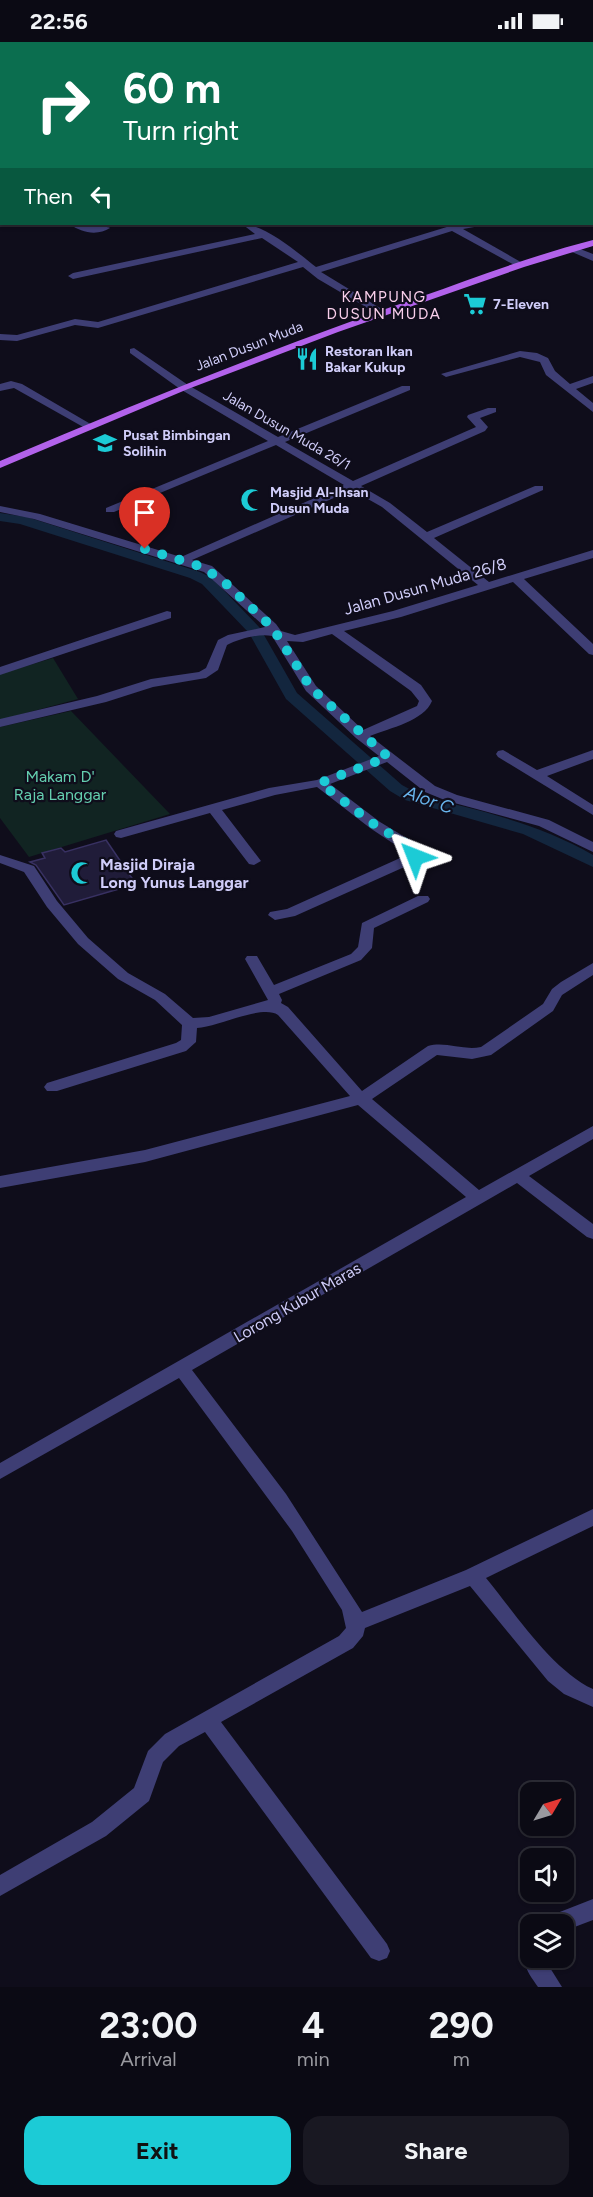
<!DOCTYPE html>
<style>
:root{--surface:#0b0a14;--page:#191822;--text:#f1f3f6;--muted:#9a9aa0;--line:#2b2b34;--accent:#1ccbd6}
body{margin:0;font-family:Figtree,sans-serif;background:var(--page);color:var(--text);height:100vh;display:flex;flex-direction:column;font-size:22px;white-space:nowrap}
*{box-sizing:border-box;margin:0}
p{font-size:20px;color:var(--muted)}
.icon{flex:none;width:33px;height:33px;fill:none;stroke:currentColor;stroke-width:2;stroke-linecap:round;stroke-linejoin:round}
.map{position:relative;height:1945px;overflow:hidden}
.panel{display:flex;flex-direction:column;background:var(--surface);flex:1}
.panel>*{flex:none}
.banner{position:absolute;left:0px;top:0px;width:594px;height:183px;box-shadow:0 2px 4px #0004,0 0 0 2px var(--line);background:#0b6e4f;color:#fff;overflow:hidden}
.needle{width:39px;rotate:52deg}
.buttons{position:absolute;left:520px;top:1740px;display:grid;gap:12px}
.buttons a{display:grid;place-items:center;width:54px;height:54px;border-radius:12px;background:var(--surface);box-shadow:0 2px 4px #0004,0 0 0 2px var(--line);font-size:30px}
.pin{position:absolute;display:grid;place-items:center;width:51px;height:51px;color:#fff;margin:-62px -26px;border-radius:50% 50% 50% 0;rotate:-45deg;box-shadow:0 0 6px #0007}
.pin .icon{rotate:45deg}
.me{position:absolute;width:66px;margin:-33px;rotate:315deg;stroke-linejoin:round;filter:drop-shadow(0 0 4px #0008)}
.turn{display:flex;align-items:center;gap:21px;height:126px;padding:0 24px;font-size:27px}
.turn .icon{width:78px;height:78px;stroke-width:2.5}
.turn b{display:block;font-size:42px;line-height:51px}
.then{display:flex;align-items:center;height:57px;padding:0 24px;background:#0003;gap:12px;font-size:22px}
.eta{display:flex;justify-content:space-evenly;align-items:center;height:102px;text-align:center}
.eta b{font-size:36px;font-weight:700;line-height:42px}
.primary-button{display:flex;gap:12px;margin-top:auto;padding:12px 24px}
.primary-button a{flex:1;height:69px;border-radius:18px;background:var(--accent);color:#111;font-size:24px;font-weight:700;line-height:69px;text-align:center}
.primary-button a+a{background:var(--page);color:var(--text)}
.status{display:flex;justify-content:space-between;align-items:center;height:42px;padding:0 30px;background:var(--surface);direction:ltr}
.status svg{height:16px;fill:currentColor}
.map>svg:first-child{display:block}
.green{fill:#112422}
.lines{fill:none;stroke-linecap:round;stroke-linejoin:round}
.canal{fill:#13263e;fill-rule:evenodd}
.building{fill:#201c39;stroke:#383162;stroke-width:1.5}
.minor{fill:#3e3e74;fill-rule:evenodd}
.major{fill:#b262eb;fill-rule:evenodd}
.route{stroke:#1ccbd6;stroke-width:10;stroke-dasharray:0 18}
.labels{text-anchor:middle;stroke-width:4.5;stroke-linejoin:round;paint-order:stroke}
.far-poi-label{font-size:14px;font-weight:bold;fill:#d0cdf9;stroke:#0f0d1b;text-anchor:start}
.far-street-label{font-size:14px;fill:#d0cdf9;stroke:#0f0d1b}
.far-neighbourhood-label{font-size:15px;letter-spacing:1.5px;fill:#f9cfeb;stroke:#0f0d1b}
.street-label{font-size:16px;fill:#d0cdf9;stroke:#0f0d1b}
.park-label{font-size:16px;fill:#64ceaf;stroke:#0f0d1b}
.poi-label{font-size:16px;font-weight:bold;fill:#d0cdf9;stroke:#0f0d1b;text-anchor:start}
.water-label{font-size:18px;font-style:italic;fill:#68b4ec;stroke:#0f0d1b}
</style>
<div class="status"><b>22:56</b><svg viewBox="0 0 49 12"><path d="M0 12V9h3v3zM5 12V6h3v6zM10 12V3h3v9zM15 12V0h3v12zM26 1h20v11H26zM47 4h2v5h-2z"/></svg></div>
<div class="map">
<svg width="593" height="1945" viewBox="0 0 593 1945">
<rect width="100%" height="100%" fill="#0f0d1b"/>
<path class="green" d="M53,616L78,657L0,678V632Z
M71,669L170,772L29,815L0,776V685Z"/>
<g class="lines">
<path class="canal" d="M0,471L27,475L200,530L212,536L260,586L297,651L402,743C427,758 457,762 485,770C523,781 559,793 593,813V825L523,792L405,758L390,749L286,657L249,591L202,542L190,536L20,482L0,479Z"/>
</g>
<path class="building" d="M106,798L136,842L64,863L36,823L30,820L45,816L42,811L61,806L65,810Z"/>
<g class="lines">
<path class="minor" d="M92,0H102L103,2H93Z
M367,0H375L376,2H368Z
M2,62V68L0,69V63Z
M0,135H2V141H0Z
M593,140V147H592V140Z
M70,182C75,181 107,184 110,186C98,194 81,191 70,182Z
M242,182C265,182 298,211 316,225L450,184L481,182L480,184L463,187L526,223L518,225L452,189L321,230L385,269V273L381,274L318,237L303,225L98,286L75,283L17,299L0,298V292L17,293L75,277L98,280L298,220L262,196L73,237L68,234L73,231L255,192Z
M575,205L593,212V219L572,210L570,208Z
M134,306L188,343L278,395L402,344H410V348L285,400L353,439L476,385L467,375L468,373L488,366H496V370L480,376L488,385L485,389L361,444L390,461L427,490L535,444H543V448L434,496L489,540L593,508V516L524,537L593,602V613L589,612L513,540L401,575L344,589L421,643L432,659C424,679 390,686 370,694L435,744L457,753L549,778L593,800V810L539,784L447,759L425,750L387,720L330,742L380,780L415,801L423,811L420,818L295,874L275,878L268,873L270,870L287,867L409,812L370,786L317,745L275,753L222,768L261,819L254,823L249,822L210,771L121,796L116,795L114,792L116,789L269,746L317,738L379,714L356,696L306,649L272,594C259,591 239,597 227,603L218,628L206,636L153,645L106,660L0,685V677L97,654L151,637L199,630L206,626L218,598L228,593L265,585L204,530L34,477L0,470V464L40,472L181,515L344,443L276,403L114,470H106V466L268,399L180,347L130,311V307ZM352,448L382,465L478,543L393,569L295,593L281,589L276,582L212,524L192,518ZM332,592L411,649L419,659L417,664L363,688L316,644L287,599L303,600Z
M520,309L537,311L548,316L555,329L570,342L593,334V341L576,347L593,361V370L546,333L540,320L520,315L446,335L441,332Z
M11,339L22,342L94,384L93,386H85L14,346L0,349V342Z
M167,569L171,570V576L0,633V625Z
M503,708L537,728L593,708V717L547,734L593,763V773L498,715L496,712L498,709Z
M0,813L34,824L57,859L88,896L128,931L165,952L193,976L209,975L268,958L245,917L247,914H257L274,943L351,912L358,905L362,881L418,854H428L430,857L428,860L374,886L372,906L361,918L279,952L282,958L281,961L288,965L362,1049L428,1004C446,999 463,1009 481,1005L543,962L552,947L561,940L593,921V933L562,953L553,969L491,1013L472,1017L437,1013L372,1057L479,1148L593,1084V1097L529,1134L593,1182V1197L587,1195L517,1141L192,1328L286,1452L362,1570L466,1528L593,1467V1484L486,1536C515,1571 552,1628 593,1647V1665L564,1652L548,1639L470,1544L365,1586L363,1594L353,1606L221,1680L387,1902L390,1909L387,1916L379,1919L371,1916L205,1690L179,1704L163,1720L149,1759L106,1794L0,1854V1833L92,1780L134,1746L148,1709L165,1692L339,1594L346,1586L342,1568L292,1489L179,1336L0,1437V1421L466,1155L358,1063L145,1120L0,1146V1134L145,1108L350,1054L278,973C262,962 218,985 197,986L196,1000L186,1009L57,1049H47L44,1045L47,1041L176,1001L181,998L182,983L155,958L118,937L78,902L47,865L24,830L0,821Z
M593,1857V1878L564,1889V1882H545L547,1875Z
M531,1908V1916H547V1921L562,1945H538C530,1933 518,1920 531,1908Z"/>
<path class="major" d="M349,0H358L359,2H350Z
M592,108H593V114H592Z
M593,198V204L524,225L338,290L188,347L0,426V419C139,360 278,304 420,255C477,235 534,213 593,198Z"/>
</g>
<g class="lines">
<path class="route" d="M145,507L199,524L221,537L272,585L311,646L388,715L320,741L375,783L410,804L416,811L415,815"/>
</g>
<defs>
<g id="supermarket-bare" transform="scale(1.8)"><path d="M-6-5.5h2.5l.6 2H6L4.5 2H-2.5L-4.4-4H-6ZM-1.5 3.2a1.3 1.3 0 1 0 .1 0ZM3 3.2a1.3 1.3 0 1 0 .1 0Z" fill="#1ccbd6" stroke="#0f0d1b" stroke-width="2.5" paint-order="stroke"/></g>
<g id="restaurant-bare" transform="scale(1.8)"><path d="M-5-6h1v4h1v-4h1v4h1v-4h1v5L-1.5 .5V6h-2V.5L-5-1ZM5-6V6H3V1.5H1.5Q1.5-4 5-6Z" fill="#1ccbd6" stroke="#0f0d1b" stroke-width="2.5" paint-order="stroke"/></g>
<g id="school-bare" transform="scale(1.8)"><path d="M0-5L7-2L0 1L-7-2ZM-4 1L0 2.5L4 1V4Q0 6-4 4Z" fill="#1ccbd6" stroke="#0f0d1b" stroke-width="2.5" paint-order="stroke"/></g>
<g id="mosque-bare" transform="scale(1.8)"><path d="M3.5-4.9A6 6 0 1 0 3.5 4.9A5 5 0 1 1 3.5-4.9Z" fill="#1ccbd6" stroke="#0f0d1b" stroke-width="2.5" paint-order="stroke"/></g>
</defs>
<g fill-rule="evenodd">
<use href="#supermarket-bare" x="475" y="262"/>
<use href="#restaurant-bare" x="307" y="317"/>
<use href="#school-bare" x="105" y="401"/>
<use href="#mosque-bare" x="252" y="458"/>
<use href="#mosque-bare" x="82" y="831"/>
</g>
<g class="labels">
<g class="far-poi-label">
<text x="493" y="267">7-Eleven</text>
<text x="325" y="314">Restoran Ikan<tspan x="325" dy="16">Bakar Kukup</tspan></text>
<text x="123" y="398">Pusat Bimbingan<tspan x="123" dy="16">Solihin</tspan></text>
<text x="270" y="455">Masjid Al-Ihsan<tspan x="270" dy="16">Dusun Muda</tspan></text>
</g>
<g class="far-street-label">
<text transform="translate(249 304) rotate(-21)" y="5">Jalan Dusun Muda</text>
<text transform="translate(287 388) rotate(30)" y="5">Jalan Dusun Muda 26/1</text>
</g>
<g class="far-neighbourhood-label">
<text x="384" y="260">KAMPUNG<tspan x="384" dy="17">DUSUN MUDA</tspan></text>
</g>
<g class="street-label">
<text transform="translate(425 544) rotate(-16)" y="6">Jalan Dusun Muda 26/8</text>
<text transform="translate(297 1260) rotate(-30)" y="6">Lorong Kubur Maras</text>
</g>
<g class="park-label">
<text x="60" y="740">Makam D'<tspan x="60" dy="18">Raja Langgar</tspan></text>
</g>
<g class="poi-label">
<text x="100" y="828">Masjid Diraja<tspan x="100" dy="18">Long Yunus Langgar</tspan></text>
</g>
<g class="water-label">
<text transform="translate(429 758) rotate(20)" y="6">Alor C</text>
</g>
</g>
</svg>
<div class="buttons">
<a><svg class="needle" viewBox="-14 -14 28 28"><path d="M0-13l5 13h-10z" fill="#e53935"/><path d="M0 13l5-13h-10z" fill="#9a9aa0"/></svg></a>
<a><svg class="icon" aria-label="sound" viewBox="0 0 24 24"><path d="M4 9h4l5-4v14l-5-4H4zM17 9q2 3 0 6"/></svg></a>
<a><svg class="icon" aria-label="layers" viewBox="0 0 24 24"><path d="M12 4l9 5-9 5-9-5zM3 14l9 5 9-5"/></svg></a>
</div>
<div class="pin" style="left:145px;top:507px;background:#d93025"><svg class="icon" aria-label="arrive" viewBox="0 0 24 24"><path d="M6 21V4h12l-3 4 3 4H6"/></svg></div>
<svg class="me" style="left:415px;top:815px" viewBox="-20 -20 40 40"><path d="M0-17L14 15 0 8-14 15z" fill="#1ccbd6" stroke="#fff" stroke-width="4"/></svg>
<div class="banner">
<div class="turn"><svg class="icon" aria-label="right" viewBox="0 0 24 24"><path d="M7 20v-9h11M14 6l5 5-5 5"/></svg><div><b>60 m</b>Turn right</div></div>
<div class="then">Then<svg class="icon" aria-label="left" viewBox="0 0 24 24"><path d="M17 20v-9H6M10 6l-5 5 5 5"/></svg></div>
</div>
</div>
<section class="panel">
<div class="eta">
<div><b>23:00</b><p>Arrival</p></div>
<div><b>4</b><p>min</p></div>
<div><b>290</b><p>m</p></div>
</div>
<div class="primary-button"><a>Exit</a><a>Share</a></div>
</section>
